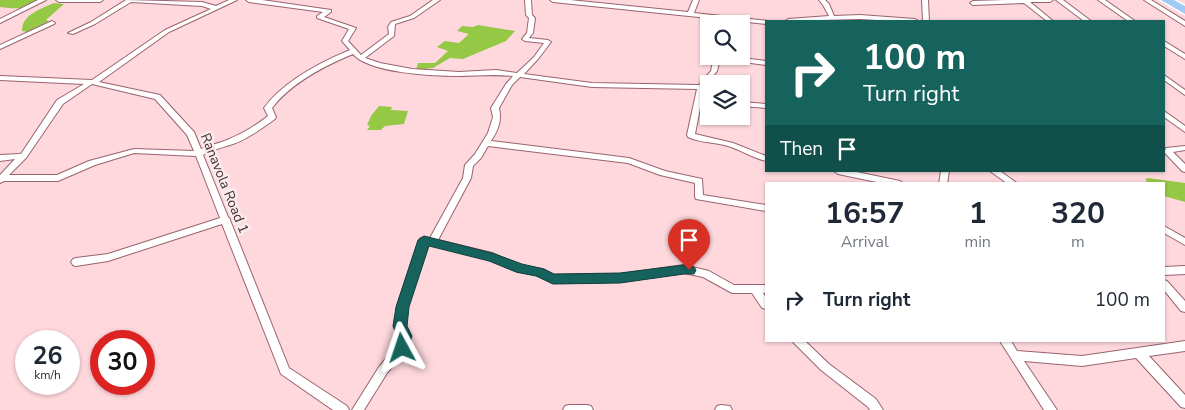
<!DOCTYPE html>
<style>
:root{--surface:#fff;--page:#f6f6f7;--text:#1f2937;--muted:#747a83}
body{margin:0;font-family:"Nunito Sans",sans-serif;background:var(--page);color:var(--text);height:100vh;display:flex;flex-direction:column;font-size:19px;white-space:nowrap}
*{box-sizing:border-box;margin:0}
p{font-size:16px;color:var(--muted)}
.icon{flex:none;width:28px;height:28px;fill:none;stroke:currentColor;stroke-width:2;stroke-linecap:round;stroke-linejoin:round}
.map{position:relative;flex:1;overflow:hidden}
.details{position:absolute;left:765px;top:182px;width:400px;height:160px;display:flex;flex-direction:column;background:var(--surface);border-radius:0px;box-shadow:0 1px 4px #0004}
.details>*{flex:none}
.top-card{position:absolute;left:765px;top:20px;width:400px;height:152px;border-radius:0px;box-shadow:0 1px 4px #0004;background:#16635e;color:#fff;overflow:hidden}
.tools{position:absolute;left:700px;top:15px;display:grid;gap:10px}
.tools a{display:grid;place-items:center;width:50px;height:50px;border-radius:0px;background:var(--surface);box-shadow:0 1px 4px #0004;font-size:25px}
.speed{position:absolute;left:15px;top:330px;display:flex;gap:10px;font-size:25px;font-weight:700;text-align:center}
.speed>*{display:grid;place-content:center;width:65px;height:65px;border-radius:50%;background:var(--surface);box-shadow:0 1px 4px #0004;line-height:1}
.speed small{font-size:12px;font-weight:400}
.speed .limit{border:8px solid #d22;background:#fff;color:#111}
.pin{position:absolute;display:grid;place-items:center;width:42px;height:42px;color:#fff;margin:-51px -21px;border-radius:50% 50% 50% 0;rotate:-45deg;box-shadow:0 0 5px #0007}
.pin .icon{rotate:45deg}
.me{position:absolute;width:55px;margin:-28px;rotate:355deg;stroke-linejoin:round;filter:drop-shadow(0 0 4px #0008)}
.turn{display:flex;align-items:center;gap:18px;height:105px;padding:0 15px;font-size:22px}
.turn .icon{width:65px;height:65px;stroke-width:2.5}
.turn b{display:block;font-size:35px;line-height:42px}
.then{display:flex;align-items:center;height:48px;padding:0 15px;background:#0003;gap:10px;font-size:19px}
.eta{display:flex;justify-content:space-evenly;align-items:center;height:85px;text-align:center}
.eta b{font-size:30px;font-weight:700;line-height:35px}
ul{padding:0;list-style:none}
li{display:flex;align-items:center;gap:15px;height:65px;padding:0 15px}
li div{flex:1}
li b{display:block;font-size:19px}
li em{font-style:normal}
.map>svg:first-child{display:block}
.water{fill:#94c845}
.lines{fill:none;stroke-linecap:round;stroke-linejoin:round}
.street-casing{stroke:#9a636d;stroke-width:2}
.highway-casing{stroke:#fff;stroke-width:3}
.street{fill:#fff;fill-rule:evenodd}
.highway{fill:#a0caf4;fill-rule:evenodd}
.route{fill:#16635e;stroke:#0e403d}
.labels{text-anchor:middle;stroke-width:5;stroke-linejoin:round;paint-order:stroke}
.street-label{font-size:14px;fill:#483034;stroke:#faecee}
</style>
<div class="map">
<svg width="1185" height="410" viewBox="0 0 1185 410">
<rect width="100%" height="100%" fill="#fed8dd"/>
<path class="water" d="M0,0H40C23,10 20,9 0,7Z
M54,3L64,4L46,20L49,21L28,32L22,31C22,14 41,9 54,3Z
M478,25L515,31L506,41L463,59L450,58L433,68L416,70L418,63H435L448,51L437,47L445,41L459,43L469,34L457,31L462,26L473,27Z
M379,106L392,107L391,110L408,111L404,124L385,126L381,130H367L370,126L367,125L371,116Z
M1148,178L1185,183V202L1164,196V184H1149L1145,179Z"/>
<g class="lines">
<g class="street-casing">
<path id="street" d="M38,0H46L0,23V19Z
M56,0H103L100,2H59Z
M126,0L202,2L216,6L229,0H237L169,32L99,82L160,95L194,132L201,149C209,145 218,144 227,140C242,134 255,126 268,116L264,108C284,81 319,63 350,50L342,41L349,29L317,18V16L323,12L249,2L246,0H262L331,10V12L324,17L356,28L348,41L361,55L389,34L388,27L391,22L410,16L433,0H440L414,18L395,24L394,36L365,58L380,63L412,69L459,72L496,70L517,73L534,57L544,43L525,41L522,39L527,33L529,18L526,15L525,0H531L532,15L535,18L533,33L529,38L548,40L551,42L538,59L524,74L592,83L699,85L711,71L714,56H727L766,61V65L720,59L717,71L704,87L702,99L709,100V104L701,103L695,134L733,143L766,156V161C753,158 741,150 728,146C715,142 701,143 688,137L687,135L697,89L592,87L520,77L512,85L499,108C502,121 498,130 491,141L629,158L665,171L702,179L703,195L766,205V211L696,199L695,197V183L660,175L628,163L488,146L481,158L473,166L471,178L438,240L492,253L522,266L542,269L554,275L620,274L684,265L709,271L734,285H766V293H763L766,298V309L762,308L752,293H732L703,277L684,273L620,282L553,283L537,275L518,272L490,260L427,244L407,306L405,328L410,336L406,350L387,373L364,410H352L379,367L397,345L399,337L395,326L397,306L419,240L421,238L424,237L430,238L463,178L465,165L475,154L488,133L493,117L491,108L506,84L513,76C494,74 477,76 458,76C433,76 369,73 353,54C324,66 291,83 272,108L276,117L275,119C261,129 246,140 230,145C220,148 212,150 203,155L228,217L230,219V220L289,368L347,406L349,410H333L281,374L222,224L108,261L76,266L73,265L71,262L73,259L76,258L108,254L220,218L196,156L134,153L95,165L58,181H4L0,183V175L15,159L0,161V155L21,154L57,100L84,84L0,80V76L92,80L165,30L211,9L202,6L131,2L95,24L73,34L68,33L91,22ZM92,84L155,99L187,135L194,151L134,149L89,161L57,175H9L26,158L63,104Z
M550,0H570L688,12L693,0H699L694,13L769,21H766V24L553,2Z
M819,0H825L829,4L834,16L860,15L915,19L918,21H893L860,19L785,21L788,19L829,16L823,5Z
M922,0H928L929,21H923Z
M1005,0H1053L1050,2H1030L1053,21H1047L1024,3L973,5L970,3L973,1Z
M1056,0H1063L1091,21H1084Z
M1098,0H1105L1135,21H1128Z
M1144,0H1151L1185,21V26Z
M52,21L55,23L54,24L0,49V45Z
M1164,41L1185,54V59L1164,46Z
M1164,75L1185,90V95L1164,80Z
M741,102L766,104V108L741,106Z
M1164,111L1185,126V132L1164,117Z
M1185,146V150L1173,152L1185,164V172L1182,171L1164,152L1166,148Z
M834,171H852L900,181L904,184H886L838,174Z
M941,171H949L947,184H939Z
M990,171H1000L1018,184H1008Z
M1164,226L1185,238V245L1164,233Z
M1185,266V274L1164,275V267Z
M1164,280L1167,281L1185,301V312L1181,311L1164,290Z
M792,341H805L829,364L876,399L883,410H870L868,407L821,370Z
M1000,341H1011L1017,351L1082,356L1185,341V351L1149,356L1185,395V408L1181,407L1136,358L1082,366L1024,361L1057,410H1044Z
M569,405H587L591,406L593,410H563L565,406Z
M721,405L730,406L732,410H715L717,406Z"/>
</g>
<g class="highway-casing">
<path id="highway" d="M1161,0H1174L1185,6V14Z"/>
</g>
<use href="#street" class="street"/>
<use href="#highway" class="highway"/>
</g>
<path class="route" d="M424,236L492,253L522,264L544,269L554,274L620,273L684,265L694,267L696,270L694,274H684L620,283L553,284L536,276L516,272L489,261L429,246L409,307L407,326L412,336L407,352L402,353L397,352L395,348L398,338L393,326L396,307L418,240Z"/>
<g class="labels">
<g class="street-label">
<text transform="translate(225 183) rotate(68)" y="5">Ranavola Road 1</text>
</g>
</g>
</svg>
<div class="tools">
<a><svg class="icon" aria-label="search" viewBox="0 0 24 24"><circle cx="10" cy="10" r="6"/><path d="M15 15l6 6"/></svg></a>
<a><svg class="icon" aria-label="layers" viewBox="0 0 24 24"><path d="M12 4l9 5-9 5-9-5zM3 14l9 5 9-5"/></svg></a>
</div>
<div class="speed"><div>26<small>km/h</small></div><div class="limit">30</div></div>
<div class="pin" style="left:689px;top:270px;background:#d93025"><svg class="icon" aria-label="arrive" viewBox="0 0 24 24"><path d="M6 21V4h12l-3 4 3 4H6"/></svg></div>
<svg class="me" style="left:402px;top:348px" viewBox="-20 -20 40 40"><path d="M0-17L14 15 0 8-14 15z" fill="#16635e" stroke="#fff" stroke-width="4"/></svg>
<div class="top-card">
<div class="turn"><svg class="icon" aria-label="right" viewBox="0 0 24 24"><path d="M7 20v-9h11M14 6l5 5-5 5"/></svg><div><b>100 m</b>Turn right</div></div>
<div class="then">Then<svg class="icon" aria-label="arrive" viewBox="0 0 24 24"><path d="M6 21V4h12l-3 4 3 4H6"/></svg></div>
</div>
<section class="details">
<div class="eta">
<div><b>16:57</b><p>Arrival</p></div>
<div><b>1</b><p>min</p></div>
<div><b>320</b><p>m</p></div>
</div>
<ul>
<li><svg class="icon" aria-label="right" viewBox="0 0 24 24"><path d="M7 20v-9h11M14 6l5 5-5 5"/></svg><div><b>Turn right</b></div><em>100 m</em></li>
</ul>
</section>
</div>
